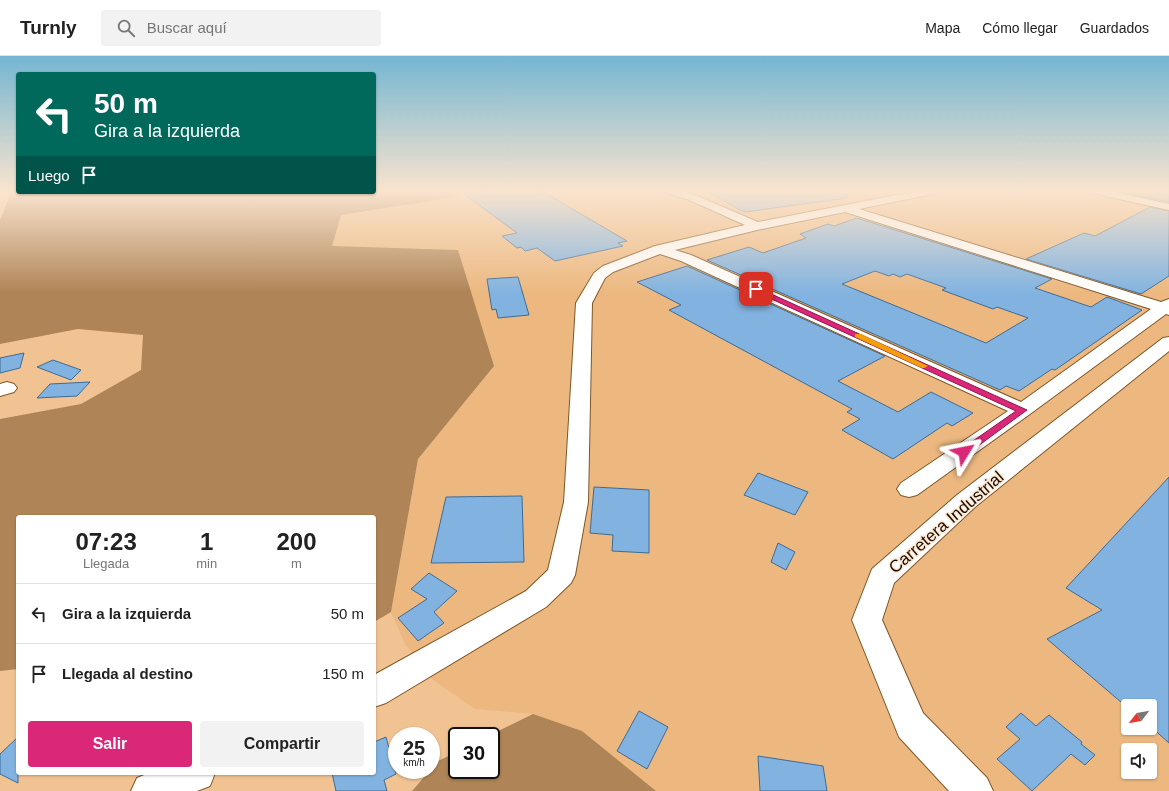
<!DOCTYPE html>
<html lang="es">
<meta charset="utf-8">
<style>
:root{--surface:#fff;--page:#f2f2f2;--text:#222;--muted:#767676;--line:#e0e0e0;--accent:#db2777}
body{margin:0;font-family:Arial,sans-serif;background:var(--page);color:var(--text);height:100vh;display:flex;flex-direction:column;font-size:15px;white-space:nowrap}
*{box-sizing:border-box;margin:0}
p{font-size:13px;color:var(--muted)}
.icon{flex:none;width:22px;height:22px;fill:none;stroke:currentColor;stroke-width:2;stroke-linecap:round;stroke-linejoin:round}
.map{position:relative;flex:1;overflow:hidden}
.details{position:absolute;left:16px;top:459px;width:360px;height:260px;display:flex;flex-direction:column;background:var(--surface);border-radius:4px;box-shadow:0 1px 3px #0004}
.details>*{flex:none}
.top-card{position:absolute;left:16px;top:16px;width:360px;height:122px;border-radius:4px;box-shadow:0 1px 3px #0004;background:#00695c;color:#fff;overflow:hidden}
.needle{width:26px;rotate:239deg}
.fabs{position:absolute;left:1121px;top:643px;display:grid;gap:8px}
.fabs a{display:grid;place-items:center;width:36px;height:36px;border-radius:4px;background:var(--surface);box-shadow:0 1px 3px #0004;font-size:20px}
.speed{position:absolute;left:388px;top:671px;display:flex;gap:8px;font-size:20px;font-weight:700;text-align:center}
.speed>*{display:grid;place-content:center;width:52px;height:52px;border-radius:50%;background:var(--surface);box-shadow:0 1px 3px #0004;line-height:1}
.speed small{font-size:10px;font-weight:400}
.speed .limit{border:2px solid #111;border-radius:6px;background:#fff;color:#111}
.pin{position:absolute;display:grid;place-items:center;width:34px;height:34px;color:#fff;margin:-17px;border-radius:8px;box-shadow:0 2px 6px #0006}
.me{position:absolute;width:44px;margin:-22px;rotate:55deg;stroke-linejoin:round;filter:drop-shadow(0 0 3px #0008)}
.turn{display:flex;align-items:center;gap:14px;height:84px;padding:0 12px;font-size:18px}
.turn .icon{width:52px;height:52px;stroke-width:2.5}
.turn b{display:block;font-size:28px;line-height:34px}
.then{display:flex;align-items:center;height:38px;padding:0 12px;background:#0003;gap:8px;font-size:15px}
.eta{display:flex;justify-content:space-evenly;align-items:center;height:68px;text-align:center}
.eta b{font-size:24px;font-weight:600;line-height:28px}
.action{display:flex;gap:8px;margin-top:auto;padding:8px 12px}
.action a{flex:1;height:46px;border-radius:4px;background:var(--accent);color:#fff;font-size:16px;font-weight:600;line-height:46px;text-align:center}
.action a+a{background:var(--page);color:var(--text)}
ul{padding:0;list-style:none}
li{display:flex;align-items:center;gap:12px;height:60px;padding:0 12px;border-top:1px solid var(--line)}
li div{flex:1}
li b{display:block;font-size:15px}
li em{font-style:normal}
header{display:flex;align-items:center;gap:24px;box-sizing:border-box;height:56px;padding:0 20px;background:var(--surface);border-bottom:1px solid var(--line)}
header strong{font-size:19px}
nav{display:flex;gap:22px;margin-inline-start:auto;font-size:14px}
.search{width:280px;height:36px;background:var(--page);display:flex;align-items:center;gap:10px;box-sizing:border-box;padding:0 14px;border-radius:4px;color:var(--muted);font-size:15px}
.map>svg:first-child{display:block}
.built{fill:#ecb880;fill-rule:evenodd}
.forest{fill:#af8456}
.building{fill:#82b3e0;stroke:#3d6b95;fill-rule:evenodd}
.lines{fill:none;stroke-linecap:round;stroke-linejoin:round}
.minor-casing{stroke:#7f5626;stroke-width:2}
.minor{fill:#fff;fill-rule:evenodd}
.route{fill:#db2777;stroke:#8e194d}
.slow{fill:#f59e0b}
.labels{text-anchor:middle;stroke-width:3;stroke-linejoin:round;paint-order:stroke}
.near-street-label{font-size:17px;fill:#1d0d00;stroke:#fdead6}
</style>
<header>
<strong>Turnly</strong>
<div class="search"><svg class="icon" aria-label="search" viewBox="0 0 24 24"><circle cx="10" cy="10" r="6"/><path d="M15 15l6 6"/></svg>Buscar aquí</div>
<nav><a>Mapa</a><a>Cómo llegar</a><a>Guardados</a></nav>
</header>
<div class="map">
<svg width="1169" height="735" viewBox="0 0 1169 735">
<rect width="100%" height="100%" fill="#f2c392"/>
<path class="built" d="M469,134H1169V735H656L582,675L533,658L475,653L433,624L405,588L391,556L418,403L494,310L332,190L340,159L449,142ZM1128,650H1150V672H1128ZM1128,694H1150V716H1128Z"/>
<path class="forest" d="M12,134H18V136H374V134H469L449,142L341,159L332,190L458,194L494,310L418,403L391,556L374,566V461H18V613L0,615V363L81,348L141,314L143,279L78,273L0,288V164Z
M533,658L582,675L656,735H412L438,705L457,696V714H491V680H488Z"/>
<path class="building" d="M492,134H540L627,185L618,187L623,190L555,205L537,192L525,195L521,191L517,192L502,180L517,177L464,138Z
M705,134H846L847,142L745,156L738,153Z
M1126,134H1169V146L1126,137Z
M1150,151L1169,155V220L1141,238L1026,203L1084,177L1095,180Z
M857,162L1052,223L1035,232L1091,251L1107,241L1142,254L1055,314L1052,313L1019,335L1006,330L1000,334L707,204L749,191L763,197L806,182L800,178L828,168L834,170ZM875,215L889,220L893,218L900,221L907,218L946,232L942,234L993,253L997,251L1028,262L986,287L842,228Z
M687,210L885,300L838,325L898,356L931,336L973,357L952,370L947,367L893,403L842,374L860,363L847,356L852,353L669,254L681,249L637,226Z
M518,221L529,259L498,262L496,253L492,254L487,223Z
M24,297L20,312L0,317V302Z
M53,304L81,314L71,324L37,311Z
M90,326L77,340L37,342L50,328Z
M758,417L808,436L795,459L744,439Z
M1169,421V687L1150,670V650H1128V652L1047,583L1102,554L1066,532Z
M594,431L649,434V497L612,495L613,479L590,477Z
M522,440L524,506L431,507L446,441Z
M778,487L795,496L786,514L771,506Z
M429,517L457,535L434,556L444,567L418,585L398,562L427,543L411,533Z
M639,655L668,671L647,713L617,695Z
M1021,657L1036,670L1049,659L1082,686L1081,688L1095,699L1085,709L1071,698L1032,735L997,703L1020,683L1006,671Z
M18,681V727L0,718V698Z
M386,681L396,718L384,724L387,735H336L332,717H374V686Z
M758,700L823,710L827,735H760Z"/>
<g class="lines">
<g class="minor-casing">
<path id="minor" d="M663,134H679L695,139L758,166L922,134H942L941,136L937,137L859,153L1161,246L1169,243V259L1166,258L1030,358L917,439L909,441L901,439L897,433L901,427L1008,355L681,205L660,198L613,216L605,222L592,247L588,446L575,519L571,527L546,551L386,647L374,651V619L526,535L548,514L564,446L576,247L594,217L603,210L655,190L745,169L687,143L664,136ZM845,156L1151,253L1021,346L691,199L675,194L757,174Z
M1087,134H1106L1169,148V154L1088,136Z
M1169,281V295L975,451L894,527L882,564L923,657L987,722L993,735H949L899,681L852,564L872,513L957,439L1163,282Z
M7,326L14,328L17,332L14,336L0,340V328Z
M149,717H215L210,730L197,735H131L137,722Z"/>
</g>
<use href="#minor" class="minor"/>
</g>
<linearGradient id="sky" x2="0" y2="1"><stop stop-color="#74b6d2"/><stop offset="0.57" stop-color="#f9e4ce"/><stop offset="1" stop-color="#f9e4ce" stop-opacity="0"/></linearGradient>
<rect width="1169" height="237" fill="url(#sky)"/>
<path class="route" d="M754,232H758L1027,354L967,398H960L959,396L960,394L1016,355L754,235Z"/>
<path class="slow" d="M855,278H861L928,310L924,312H922L855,281Z"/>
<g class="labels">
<g class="near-street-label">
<text transform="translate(946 466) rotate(-41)" y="6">Carretera Industrial</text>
</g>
</g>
</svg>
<div class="fabs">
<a><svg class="needle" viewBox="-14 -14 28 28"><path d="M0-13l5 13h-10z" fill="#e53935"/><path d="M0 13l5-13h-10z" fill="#767676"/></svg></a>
<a><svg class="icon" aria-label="sound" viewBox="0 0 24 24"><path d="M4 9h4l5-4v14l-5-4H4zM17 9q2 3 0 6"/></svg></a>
</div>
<div class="speed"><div>25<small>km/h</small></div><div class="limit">30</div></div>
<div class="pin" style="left:756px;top:233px;background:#d93025"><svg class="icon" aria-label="arrive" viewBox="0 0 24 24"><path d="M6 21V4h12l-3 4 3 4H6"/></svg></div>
<svg class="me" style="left:964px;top:396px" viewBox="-20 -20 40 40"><path d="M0-17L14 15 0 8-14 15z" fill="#db2777" stroke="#fff" stroke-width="4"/></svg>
<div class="top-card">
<div class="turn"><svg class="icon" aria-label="left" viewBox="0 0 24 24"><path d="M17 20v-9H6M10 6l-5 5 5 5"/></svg><div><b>50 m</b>Gira a la izquierda</div></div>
<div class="then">Luego<svg class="icon" aria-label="arrive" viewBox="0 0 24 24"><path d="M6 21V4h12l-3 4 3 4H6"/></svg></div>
</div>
<section class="details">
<div class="eta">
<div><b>07:23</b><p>Llegada</p></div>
<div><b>1</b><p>min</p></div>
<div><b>200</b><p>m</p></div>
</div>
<ul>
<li><svg class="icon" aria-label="left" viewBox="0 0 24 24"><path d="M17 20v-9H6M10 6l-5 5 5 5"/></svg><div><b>Gira a la izquierda</b></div><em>50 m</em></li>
<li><svg class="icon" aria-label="arrive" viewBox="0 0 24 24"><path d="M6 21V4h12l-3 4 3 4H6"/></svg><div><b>Llegada al destino</b></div><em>150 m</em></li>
</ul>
<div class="action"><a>Salir</a><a>Compartir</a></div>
</section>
</div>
